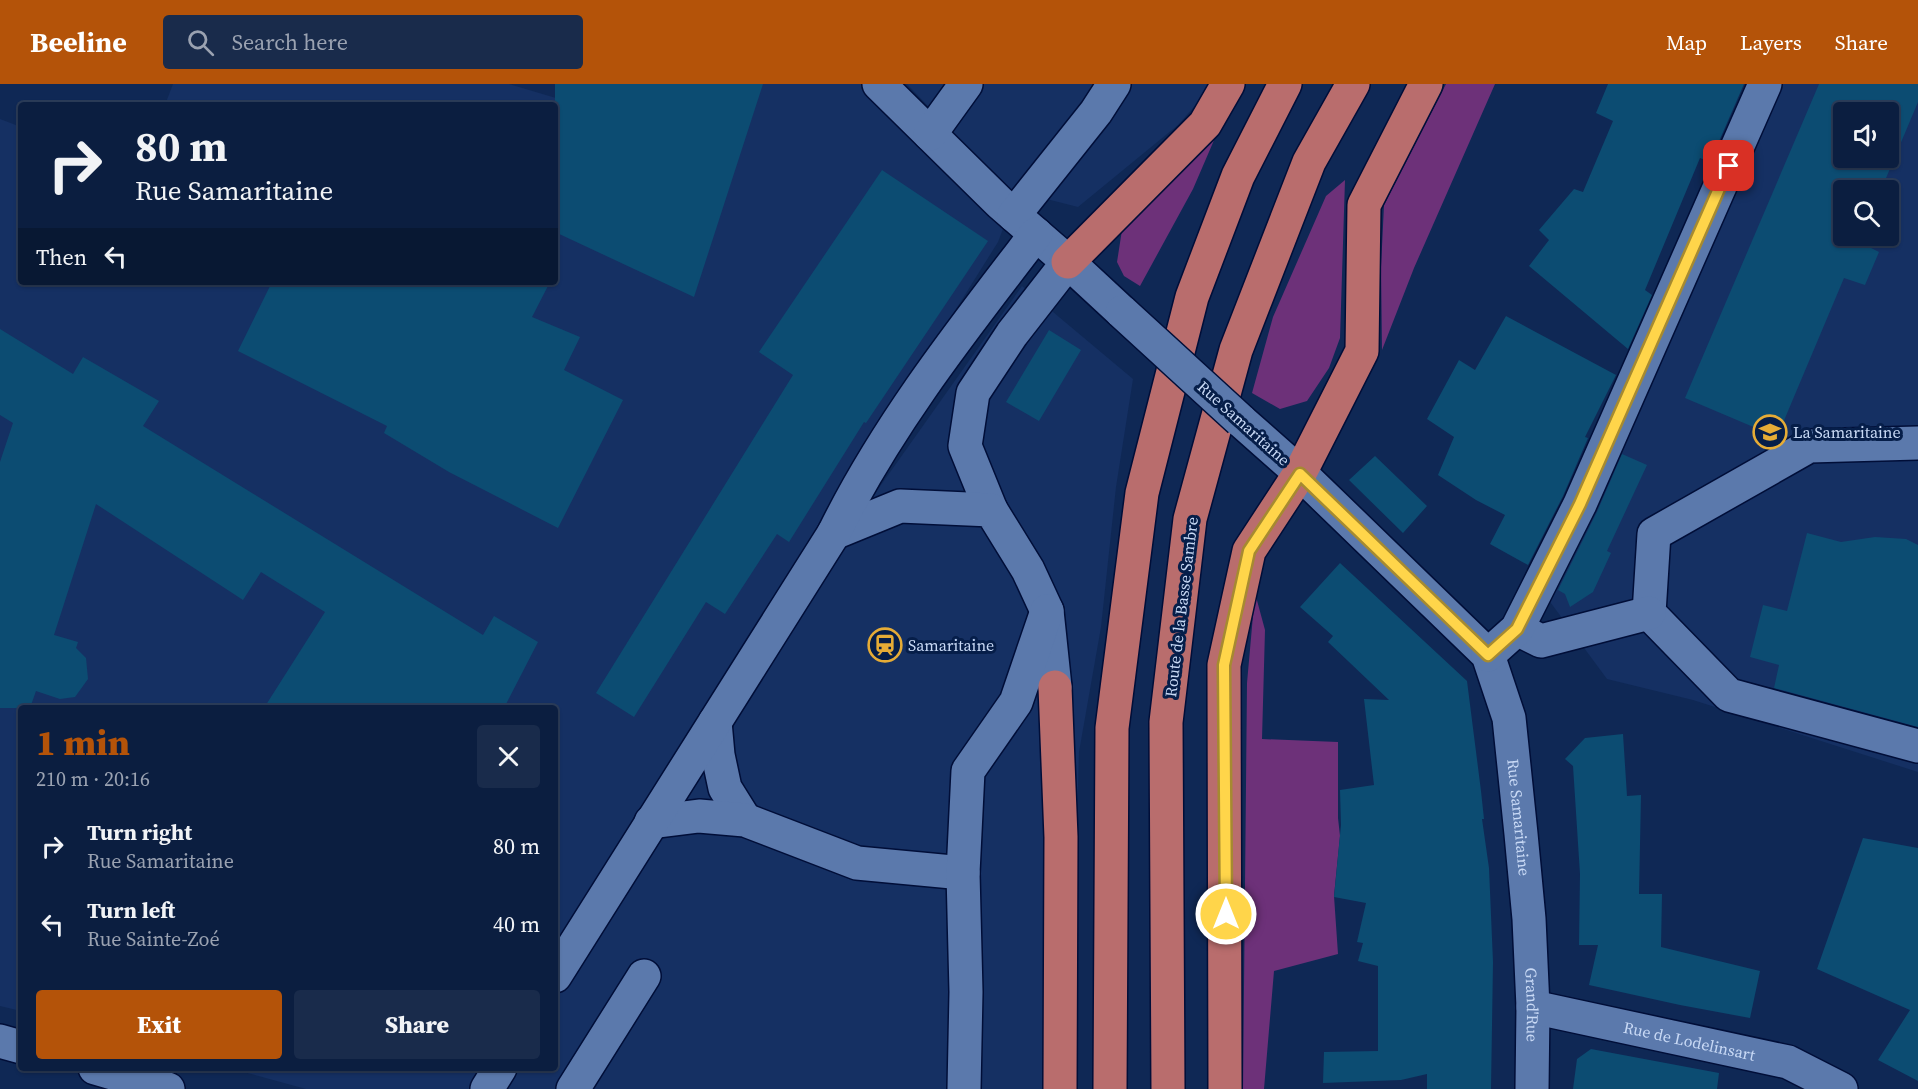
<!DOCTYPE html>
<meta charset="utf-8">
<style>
:root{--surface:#0b1e40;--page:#192b4b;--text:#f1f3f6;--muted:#9aa2b1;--line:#2b3c59;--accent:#b45309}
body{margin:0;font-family:"Source Serif 4",serif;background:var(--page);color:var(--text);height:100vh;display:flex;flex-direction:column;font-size:22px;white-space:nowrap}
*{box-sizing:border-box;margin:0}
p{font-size:20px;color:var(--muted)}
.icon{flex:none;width:33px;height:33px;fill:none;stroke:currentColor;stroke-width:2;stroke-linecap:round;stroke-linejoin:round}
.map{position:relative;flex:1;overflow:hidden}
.sheet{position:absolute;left:18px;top:621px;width:540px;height:366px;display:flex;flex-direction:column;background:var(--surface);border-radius:6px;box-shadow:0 2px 4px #0004,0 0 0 2px var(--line)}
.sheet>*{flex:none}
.top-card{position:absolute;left:18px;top:18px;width:540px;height:183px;border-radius:6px;box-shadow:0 2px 4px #0004,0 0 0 2px var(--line);background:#0b1e40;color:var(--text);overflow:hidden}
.buttons{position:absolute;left:1833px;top:18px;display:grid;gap:12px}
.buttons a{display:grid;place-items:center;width:66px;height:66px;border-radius:6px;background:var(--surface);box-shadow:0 2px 4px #0004,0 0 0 2px var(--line);font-size:30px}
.pin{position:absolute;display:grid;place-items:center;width:51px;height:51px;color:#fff;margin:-26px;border-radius:12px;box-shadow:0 3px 9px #0006}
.me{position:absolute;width:66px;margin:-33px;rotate:0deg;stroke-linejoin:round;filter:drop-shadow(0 0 4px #0008)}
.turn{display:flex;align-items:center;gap:21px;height:126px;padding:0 18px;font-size:27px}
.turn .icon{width:78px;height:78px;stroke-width:2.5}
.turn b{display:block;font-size:42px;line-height:51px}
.then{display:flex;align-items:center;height:57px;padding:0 18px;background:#0003;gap:12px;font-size:22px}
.round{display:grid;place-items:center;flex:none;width:63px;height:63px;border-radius:6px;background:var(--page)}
.head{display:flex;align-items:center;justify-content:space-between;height:102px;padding:0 18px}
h1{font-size:36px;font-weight:800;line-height:45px;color:var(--accent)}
.cta{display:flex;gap:12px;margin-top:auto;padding:12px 18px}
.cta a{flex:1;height:69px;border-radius:6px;background:var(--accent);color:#fff;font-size:24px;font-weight:800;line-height:69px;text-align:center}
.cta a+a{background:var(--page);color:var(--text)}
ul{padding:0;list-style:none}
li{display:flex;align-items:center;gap:18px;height:78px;padding:0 18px}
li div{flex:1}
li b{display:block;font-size:22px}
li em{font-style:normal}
header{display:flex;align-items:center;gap:36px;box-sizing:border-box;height:84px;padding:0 30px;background:var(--accent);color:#fff}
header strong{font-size:28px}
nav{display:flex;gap:33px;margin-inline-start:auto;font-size:21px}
.search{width:420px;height:54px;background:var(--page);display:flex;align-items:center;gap:15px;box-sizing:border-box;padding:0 21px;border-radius:6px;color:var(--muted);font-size:22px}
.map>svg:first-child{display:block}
.built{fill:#153063;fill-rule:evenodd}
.green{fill:#6d3179}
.building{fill:#0c4c72;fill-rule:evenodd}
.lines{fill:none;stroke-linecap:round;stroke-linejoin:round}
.minor-casing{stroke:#000e38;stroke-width:36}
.highway-casing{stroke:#000e38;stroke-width:36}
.minor{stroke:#5b79ac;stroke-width:33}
.highway{stroke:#b96d6d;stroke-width:33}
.minor-bridge-casing{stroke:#000e38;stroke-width:36;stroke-linecap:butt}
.minor-bridge{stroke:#5b79ac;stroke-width:33}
.route-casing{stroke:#a68a30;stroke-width:15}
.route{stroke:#ffd54a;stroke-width:10}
.labels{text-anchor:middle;stroke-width:6;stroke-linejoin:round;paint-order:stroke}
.street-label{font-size:16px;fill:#c8d9f5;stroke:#061e49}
.poi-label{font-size:16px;fill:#c8d9f5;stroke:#061e49;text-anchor:start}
</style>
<header>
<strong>Beeline</strong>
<div class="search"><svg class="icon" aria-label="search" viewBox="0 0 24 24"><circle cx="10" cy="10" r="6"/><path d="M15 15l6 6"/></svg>Search here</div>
<nav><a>Map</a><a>Layers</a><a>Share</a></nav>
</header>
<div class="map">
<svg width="1918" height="1005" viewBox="0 0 1918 1005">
<rect width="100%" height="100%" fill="#0f2855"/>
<path class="built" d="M173,0H509L606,29L616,0H863L1006,137L998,158L680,666L689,672L1022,202L1133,295L1116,403L1101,543L1079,668L1069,1005H306L229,984H555V624H21V927L0,922V35L21,43V198H555V21H165Z
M907,0H1214L1178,41L1078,123L1007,105Z
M1778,0H1918V688L1693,616L1607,595L1545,511ZM1844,28H1888V74H1844ZM1844,106H1888V152H1844Z"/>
<path class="green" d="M1446,0H1495L1414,184L1382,266L1381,183L1384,121Z
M1224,33L1193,105L1140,202L1124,192L1117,178L1122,146Z
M1345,96L1340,254L1329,284L1307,317L1280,325L1252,309L1273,233L1326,112Z
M1255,509L1265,546L1262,655L1338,658V734L1340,752L1334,812L1338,870L1274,887L1264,1005H1243L1247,599Z"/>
<path class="building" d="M555,0H763L694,213L555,148Z
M1608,0H1744L1710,78L1700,74L1645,206L1652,211L1628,265L1529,182L1549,156L1539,146L1574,105L1583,108L1613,37L1596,29Z
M1819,0H1918V18L1881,106H1844V152H1861L1859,158L1879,168L1865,201L1844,194L1777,353L1685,314ZM1844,28H1888V74H1844Z
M882,86L988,157L866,339L864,338L789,458L777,450L725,530L706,518L634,633L596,609L793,291L759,268Z
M272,198H550L532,233L580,253L564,286L623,316L558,444L449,388L384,349L387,342L238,267Z
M1506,232L1616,291L1585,353L1588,354L1563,412L1528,481L1490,460L1505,431L1476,416L1438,391L1454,353L1427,335L1459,276L1475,286Z
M0,245L73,290L83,273L159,317L143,342L483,551L494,532L538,558L504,624H264L325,528L261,488L243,516L96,420L54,551L78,558L76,564L86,574L88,595L75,613L60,615L36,607L30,624H0V378L13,339L0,331Z
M1049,246L1081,266L1039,337L1006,318Z
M1622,370L1647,381L1607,467L1611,469L1593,508L1570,523L1565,510L1558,506L1597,428Z
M1375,372L1427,422L1403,449L1349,396Z
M1807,449L1841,458L1875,453L1906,455L1918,461V643L1774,604L1779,581L1750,573L1763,521L1787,527Z
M1340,479L1467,597L1481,707L1484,735H1482L1489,784L1493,878L1491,1005H1427V990L1401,996L1323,999L1324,968L1378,967V882L1358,877L1363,859L1357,858L1366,819L1334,813L1341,741L1340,706L1374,701L1364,615L1389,616L1328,558L1333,552L1300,523Z
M1623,650L1627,712L1641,711L1639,810H1662L1661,863L1760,887L1750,934L1680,921L1589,901L1598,861H1579L1580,790L1573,682L1565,675L1585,654Z
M1863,754L1918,764V997L1878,976L1910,926L1817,885Z
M1591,965L1719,989L1717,1005H1573L1577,975Z"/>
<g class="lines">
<g class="minor-casing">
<g id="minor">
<path d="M879,0L1000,119L1068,178L1122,228"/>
<path d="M930,50L966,0"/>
<path d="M1014,131L1096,28L1114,0"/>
<path id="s1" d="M1240,336L1300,389L1488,571L1509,634L1521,750L1529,835L1533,923L1532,1005"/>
<path d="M1918,359L1809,362L1654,450L1649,529L1729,611L1918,662"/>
<path d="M991,426L965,362L973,309L1012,250L1068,178"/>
<path d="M834,449L900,422L991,426L1028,486L1047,527L1055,603"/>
<path d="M1517,545L1541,557L1649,529"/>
<path d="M1488,571L1517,545L1580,420L1765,0"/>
<path d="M715,638L718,671L725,704L745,736"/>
<path d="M651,738L699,732L745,736L857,779L963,789"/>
<path d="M555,892L834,449C887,341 963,245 1036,150"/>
<path id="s2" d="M1533,923L1788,978L1841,1005"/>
<path d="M0,957L21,963"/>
<path d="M95,984L168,1005"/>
<path d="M487,1005L500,984"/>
<path d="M573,1005L644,892"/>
<path d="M964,1005L966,908L963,789L968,687L1016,618L1047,527"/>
</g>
</g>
<g class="highway-casing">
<path id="highway" d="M1068,178L1205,40L1228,0
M1055,603L1061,753L1060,1005
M1110,1005L1112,644L1142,409L1192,213L1238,92L1285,0
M1168,1005L1166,638L1190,435L1236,266L1309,78L1353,0
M1225,1005L1224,581L1249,467L1300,389L1362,267L1364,121L1426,0"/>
</g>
<use href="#minor" class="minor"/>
<use href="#highway" class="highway"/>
<g class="minor-bridge-casing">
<path id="minor-bridge" d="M1122,228L1240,336"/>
</g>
<use href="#minor-bridge" class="minor-bridge"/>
</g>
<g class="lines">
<g class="route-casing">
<path id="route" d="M1226,830L1224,581L1249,467L1300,390L1488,571L1517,545L1580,420L1729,82"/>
</g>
<use href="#route" class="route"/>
</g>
<defs>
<g id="school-ring" transform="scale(1.725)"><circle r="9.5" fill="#061e49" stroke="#e6ac36" stroke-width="1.5"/><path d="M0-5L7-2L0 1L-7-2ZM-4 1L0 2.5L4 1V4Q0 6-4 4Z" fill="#e6ac36"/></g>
<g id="station-ring" transform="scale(1.725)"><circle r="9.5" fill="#061e49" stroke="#e6ac36" stroke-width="1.5"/><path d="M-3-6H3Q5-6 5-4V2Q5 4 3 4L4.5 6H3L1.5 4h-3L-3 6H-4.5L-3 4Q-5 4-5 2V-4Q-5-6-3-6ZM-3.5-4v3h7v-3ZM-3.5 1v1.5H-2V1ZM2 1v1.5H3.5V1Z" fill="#e6ac36"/></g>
</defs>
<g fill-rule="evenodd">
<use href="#school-ring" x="1770" y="348"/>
<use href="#station-ring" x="885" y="561"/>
</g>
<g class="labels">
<g class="street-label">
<text transform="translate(1244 339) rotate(42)" y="6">Rue Samaritaine</text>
<text transform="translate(1181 523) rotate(-83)" y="6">Route de la Basse Sambre</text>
<text dy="6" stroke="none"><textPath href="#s1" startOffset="508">Rue Samaritaine</textPath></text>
<text dy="6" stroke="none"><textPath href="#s1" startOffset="696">Grand'Rue</textPath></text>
<text dy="6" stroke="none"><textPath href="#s2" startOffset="160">Rue de Lodelinsart</textPath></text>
</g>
<g class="poi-label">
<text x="1793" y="354">La Samaritaine</text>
<text x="908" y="567">Samaritaine</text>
</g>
</g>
</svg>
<div class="buttons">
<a><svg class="icon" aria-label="sound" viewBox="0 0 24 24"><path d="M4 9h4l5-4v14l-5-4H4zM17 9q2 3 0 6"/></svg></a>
<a><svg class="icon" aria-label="search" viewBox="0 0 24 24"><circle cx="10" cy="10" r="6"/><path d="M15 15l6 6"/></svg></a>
</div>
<div class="pin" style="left:1729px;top:82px;background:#d93025"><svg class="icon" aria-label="arrive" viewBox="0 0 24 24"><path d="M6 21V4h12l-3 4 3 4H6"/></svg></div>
<svg class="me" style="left:1226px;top:830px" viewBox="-20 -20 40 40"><circle r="17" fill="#ffd54a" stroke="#fff" stroke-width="3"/><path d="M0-11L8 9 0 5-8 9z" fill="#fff"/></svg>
<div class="top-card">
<div class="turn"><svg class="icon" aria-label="right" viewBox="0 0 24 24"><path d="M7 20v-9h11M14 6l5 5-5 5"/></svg><div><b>80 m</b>Rue Samaritaine</div></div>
<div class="then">Then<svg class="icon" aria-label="left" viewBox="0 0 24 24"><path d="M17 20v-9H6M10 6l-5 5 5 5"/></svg></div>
</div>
<section class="sheet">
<div class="head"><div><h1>1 min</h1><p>210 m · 20:16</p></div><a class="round"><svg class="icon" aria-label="close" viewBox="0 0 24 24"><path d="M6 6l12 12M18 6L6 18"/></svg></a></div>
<ul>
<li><svg class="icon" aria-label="right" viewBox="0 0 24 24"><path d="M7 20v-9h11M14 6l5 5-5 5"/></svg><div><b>Turn right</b><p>Rue Samaritaine</p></div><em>80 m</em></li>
<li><svg class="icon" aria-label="left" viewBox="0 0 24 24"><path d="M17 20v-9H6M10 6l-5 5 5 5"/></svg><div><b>Turn left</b><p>Rue Sainte-Zoé</p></div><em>40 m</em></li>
</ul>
<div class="cta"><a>Exit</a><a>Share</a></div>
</section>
</div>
